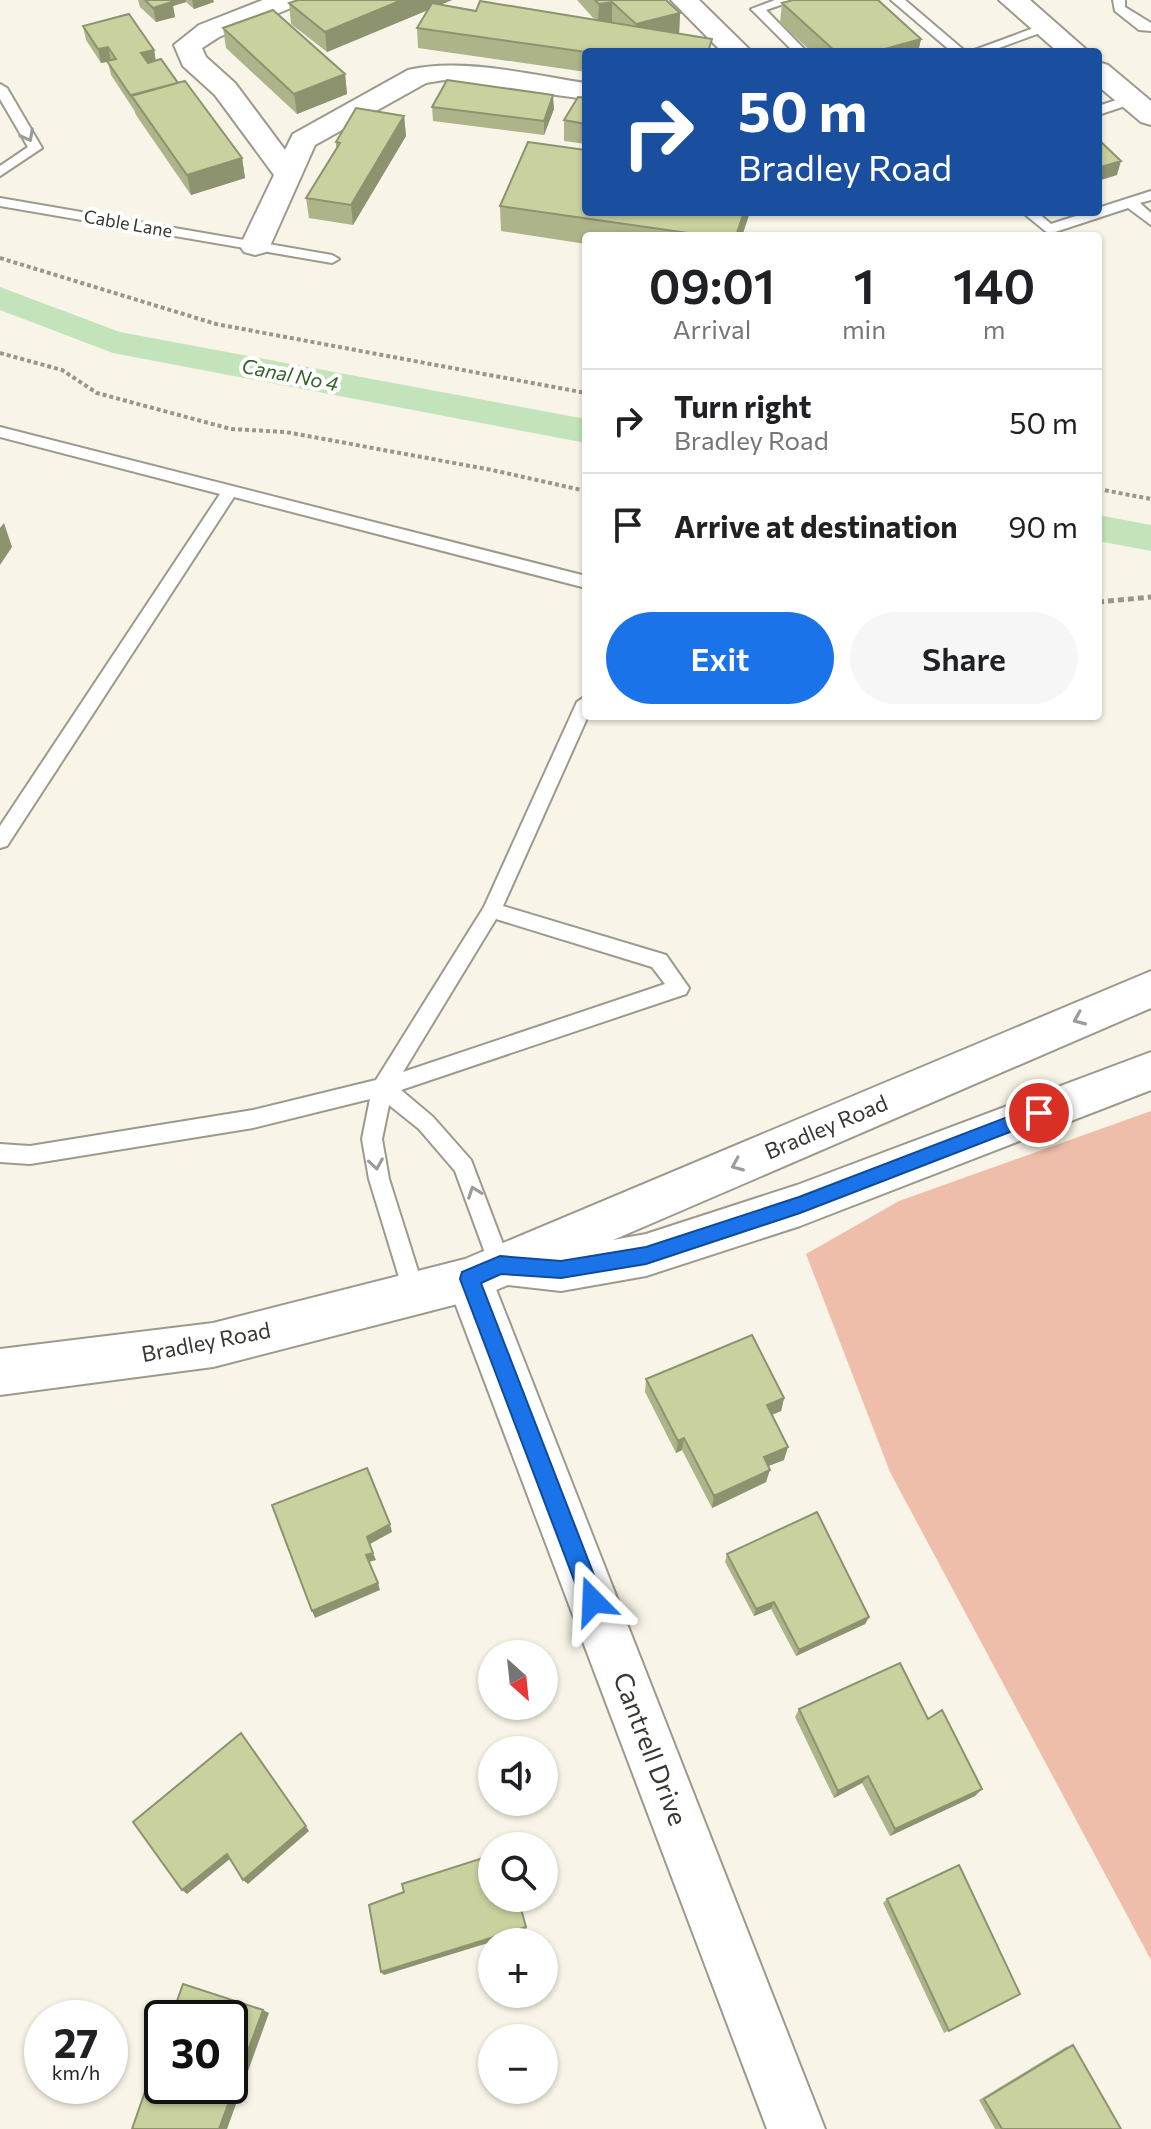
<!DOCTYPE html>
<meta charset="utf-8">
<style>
:root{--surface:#fff;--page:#f6f6f6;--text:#202124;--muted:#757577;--line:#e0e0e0;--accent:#1a73e8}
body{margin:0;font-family:Commissioner,sans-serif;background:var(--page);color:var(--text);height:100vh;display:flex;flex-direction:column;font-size:30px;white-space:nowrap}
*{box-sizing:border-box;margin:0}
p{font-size:26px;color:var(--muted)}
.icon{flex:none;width:44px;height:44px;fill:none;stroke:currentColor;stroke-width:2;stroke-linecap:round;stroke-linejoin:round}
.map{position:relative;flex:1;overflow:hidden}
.side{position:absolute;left:582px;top:232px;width:520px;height:488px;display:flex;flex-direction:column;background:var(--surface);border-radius:8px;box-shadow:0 2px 6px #0004}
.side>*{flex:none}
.guide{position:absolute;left:582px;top:48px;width:520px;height:168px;border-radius:8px;box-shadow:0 2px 6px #0004;background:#1a4fa0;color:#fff;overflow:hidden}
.needle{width:52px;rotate:153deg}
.fabs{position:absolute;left:478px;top:1640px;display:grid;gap:16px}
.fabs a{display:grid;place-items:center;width:80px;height:80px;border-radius:50%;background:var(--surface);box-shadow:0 2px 6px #0004;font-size:40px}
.speed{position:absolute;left:24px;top:2000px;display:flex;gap:16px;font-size:40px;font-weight:700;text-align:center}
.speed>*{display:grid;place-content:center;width:104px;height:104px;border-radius:50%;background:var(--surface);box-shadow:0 2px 6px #0004;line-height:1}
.speed small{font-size:20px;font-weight:400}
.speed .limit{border:4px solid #111;border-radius:12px;background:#fff;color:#111}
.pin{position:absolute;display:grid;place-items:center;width:68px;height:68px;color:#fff;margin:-34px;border:4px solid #fff;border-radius:50%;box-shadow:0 2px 8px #0007}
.me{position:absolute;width:88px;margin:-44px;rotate:339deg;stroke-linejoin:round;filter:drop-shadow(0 0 6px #0008)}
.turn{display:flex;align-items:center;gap:28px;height:168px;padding:0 24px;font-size:36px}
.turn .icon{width:104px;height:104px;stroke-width:2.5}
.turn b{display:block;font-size:56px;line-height:68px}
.eta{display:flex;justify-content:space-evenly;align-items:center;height:136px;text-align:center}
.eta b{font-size:48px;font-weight:600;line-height:56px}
.button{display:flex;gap:16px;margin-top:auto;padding:16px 24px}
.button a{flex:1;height:92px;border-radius:48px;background:var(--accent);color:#fff;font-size:32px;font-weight:600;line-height:92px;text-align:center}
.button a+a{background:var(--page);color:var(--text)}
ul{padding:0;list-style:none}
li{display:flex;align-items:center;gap:24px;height:104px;padding:0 24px;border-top:2px solid var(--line)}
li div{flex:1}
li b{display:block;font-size:30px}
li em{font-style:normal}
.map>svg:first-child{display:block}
.green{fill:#efbeaa}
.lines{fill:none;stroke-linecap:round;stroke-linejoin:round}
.canal{fill:#c3e4ba;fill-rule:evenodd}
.lane-casing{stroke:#9d998d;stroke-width:4}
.street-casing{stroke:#9d998d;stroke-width:4}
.secondary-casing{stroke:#9d998d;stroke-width:4}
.primary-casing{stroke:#9d998d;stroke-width:4}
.path-far1{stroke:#99968d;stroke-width:4;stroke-dasharray:4 3;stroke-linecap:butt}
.path{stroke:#99968d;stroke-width:5;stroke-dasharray:6 4;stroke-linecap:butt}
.lane{fill:#fff;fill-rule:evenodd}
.street{fill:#fff;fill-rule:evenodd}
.secondary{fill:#fff;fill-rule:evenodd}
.primary{fill:#fff;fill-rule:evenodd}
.wall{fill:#adb489}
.shaded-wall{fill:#8d926f}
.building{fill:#c9d19f;stroke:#8d926f;stroke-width:2}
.oneway{stroke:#9c9b98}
.route{fill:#1a73e8;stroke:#114b97;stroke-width:2}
.labels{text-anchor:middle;stroke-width:8;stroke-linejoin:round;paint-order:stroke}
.far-street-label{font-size:18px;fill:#393732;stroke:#fff}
.far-water-label{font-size:20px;font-style:italic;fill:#356029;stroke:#fff}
.street-label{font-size:22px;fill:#393732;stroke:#fff}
.near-street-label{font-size:26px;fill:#393732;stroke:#fff}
</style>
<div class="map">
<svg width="1151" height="2129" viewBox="0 0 1151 2129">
<rect width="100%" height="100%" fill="#f8f4e7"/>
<path class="green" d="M1151,1111V1960L890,1472L806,1254L899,1201Z"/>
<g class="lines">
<path class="canal" d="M0,287L120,332L586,419V443L113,353L0,310Z
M1098,515L1151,525V551L1098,541Z"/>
<g class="lane-casing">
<path id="lane" d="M775,0H795L766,10L807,52H794L751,9Z
M891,0H905L966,52H952Z
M1113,0H1125V7L1151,23V31L1139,30L1115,11Z
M1042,25L1053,28L988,52H969Z
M0,84L7,88L42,148L0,176V166L28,147L0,99Z
M1132,95L1137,96V102L1098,115V106Z
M1151,191V200L1140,203L1151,213V225L1128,208L1049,234L1022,212H1037L1051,224L1088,212H1098V208Z
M0,198L332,255L339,259L332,263L0,206Z
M0,427L586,576V588L234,497L7,846L0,848V826L220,494L0,437Z
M586,696V716H588L503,906L666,955L689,988L686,994L401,1090L433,1117L471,1160L511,1265L508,1272L500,1275L492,1272L455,1171L419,1129L389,1105L382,1139L389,1179L425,1293L422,1300L414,1303L406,1300L369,1179L362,1139L370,1099L253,1128L30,1164L0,1162V1144L30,1146L253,1110L376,1080L484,907L577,702ZM496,919L652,967L665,984L403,1072Z"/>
</g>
<g class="street-casing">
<path id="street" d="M263,0H300L296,6L219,37L202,48L206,57L235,83L285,150L293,134L408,70C462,57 531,75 586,83V99L444,80L426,83L315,145L270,246L266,252L255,255L244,252L240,246L274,175L215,95L183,66L174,45L199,25Z
M671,0H699L752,52H722Z
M469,1258L485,1264L492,1279L825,2129H767L446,1279L453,1264Z"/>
</g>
<g class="secondary-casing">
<path id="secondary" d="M999,0H1030L1089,52H1058Z
M1098,62L1108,65L1151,101V125L1141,122L1098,86Z"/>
</g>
<g class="primary-casing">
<path id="primary" d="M1151,971V1008L613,1240L646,1234L797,1185L1151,1052V1090L800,1226L646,1276L561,1291L508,1285L469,1301L213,1367L0,1395V1349L213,1323L465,1259Z"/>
</g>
<path class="path-far1" d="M0,258L216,324L586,393
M0,353L62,370L97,393L231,429L286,432L492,470L586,491
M1098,489L1151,499"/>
<path class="path" d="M1098,602L1151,597"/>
<use href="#lane" class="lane"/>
<use href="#street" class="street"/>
<use href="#secondary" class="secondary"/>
<use href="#primary" class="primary"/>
</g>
<path class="wall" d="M138,0H213L214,2L194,9L186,2L173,6L175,17L156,22L140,7Z
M298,0H452L440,5L476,11L595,20L577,0H666L680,13L679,34L586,52V72L418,48L417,28L428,10L327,52L291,24L289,3Z
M782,3L921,39L918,52H812L780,23Z
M83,26L154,50L156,61L178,83L242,158L245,178L191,195L136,115L134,110L111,75L108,62L101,63L86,40Z
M223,28L345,74L347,94L297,114L226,48Z
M586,98V144L564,141V120Z
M432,107L554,109L544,135L433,121Z
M404,116L406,136L353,225L309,218L306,198L336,148V142Z
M500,206L586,212H750L742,236H586V244L501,231Z
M646,1379L784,1398L781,1411L772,1415L784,1460L768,1466L766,1482L712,1508L682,1450L676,1453L645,1392Z
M727,1554L869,1617L865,1624L796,1656L771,1609L754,1616L725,1562Z
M799,1709L928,1719L975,1796L890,1836L862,1783L834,1798L795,1717Z
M887,1899L1020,1994L944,2033L883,1903Z
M1073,2045L1121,2129H995L979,2100L1066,2047Z"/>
<path class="shaded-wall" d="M165,0H186V2L173,6L175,17L156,22L153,8Z
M192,0H213L214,2L194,9Z
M402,0H452L327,52L325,32Z
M612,2V22L598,24L599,4Z
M680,13L679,34L636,44V24Z
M921,39L918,52H874Z
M108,47L111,61L101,63L98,49Z
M154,50L156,64L144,67L141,53Z
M345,74L347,94L297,114L294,94Z
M553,95L554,109L544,135V121Z
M404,116L406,136L353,225L351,205Z
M242,158L245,178L191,195L187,175Z
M1121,161L1117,175L1098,181V168Z
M744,212H750L742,236H736Z
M4,523L12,547L0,565V528Z
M784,1398L781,1411L764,1418L767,1405Z
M684,1438L682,1450L676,1453L678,1441Z
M788,1447L784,1460L761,1469L764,1457Z
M770,1470L766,1482L712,1508L714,1496Z
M390,1524L392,1532L370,1544L367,1537Z
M373,1553L376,1560L369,1562L366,1555Z
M378,1583L380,1590L315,1618L312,1611Z
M774,1602L771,1609L754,1616L756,1609Z
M869,1617L865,1624L796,1656L799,1650Z
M245,1739L309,1831L248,1884L243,1880Z
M868,1776L862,1783L834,1798L838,1791Z
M982,1789L975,1796L890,1836L895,1829Z
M227,1854L231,1858L187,1894L182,1890Z
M526,1927L527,1931L384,1975L381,1972Z
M263,2010L269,2013L227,2129H219Z"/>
<path class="building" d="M145,0H170L172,2L153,8Z
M298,0H402L325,32L289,3Z
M595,0H666L680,13L636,24L612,2L599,4Z
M793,0H878L921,39L874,52H836L782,3Z
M480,1L712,39L708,52H586L417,28L432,3L476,11Z
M273,10L345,74L294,94L223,28Z
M129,14L154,50L141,53L148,63L161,59L178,83L131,96L107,61L116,59L108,47L98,49L83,26Z
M447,80L553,95L544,121L432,107Z
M185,81L242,158L187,175L131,95Z
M578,97L586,98V124L564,120Z
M356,108L404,116L351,205L306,198L340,143L336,142Z
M1098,139L1121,161L1098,168Z
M528,142L586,150V212H744L736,236H709L500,206Z
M752,1335L784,1398L767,1405L788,1447L764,1457L770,1470L714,1496L684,1438L678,1441L646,1379Z
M367,1468L390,1524L367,1537L373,1553L366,1555L378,1583L312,1611L272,1505Z
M817,1512L869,1617L799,1650L774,1602L756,1609L727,1554Z
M900,1663L928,1719L942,1710L982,1789L895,1829L868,1776L838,1791L799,1709Z
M241,1733L306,1826L243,1880L227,1854L182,1890L133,1822Z
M492,1855V1898H518L526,1927L381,1972L369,1905L404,1892L402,1884Z
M959,1865L1020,1994L949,2031L887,1899Z
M183,1984L263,2010L219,2129H132L162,2043V2086H230V2018H171Z
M1073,2045L1121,2129H1002L984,2099Z"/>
<defs><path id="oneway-chevron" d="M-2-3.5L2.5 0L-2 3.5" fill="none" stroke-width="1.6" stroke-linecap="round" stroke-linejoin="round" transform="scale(2)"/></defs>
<g class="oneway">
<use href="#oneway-chevron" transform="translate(28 136) rotate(62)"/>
<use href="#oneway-chevron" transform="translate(1079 1019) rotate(157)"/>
<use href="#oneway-chevron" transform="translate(376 1164) rotate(81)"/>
<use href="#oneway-chevron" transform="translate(737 1165) rotate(157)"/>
<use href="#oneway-chevron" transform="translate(474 1192) rotate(-110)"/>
</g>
<path class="route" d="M1039,1105L1046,1107L1048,1113L1046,1118L800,1213L646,1264L561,1278L501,1274L481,1283L604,1601L601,1609L593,1612L585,1609L460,1279L462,1272L500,1256L561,1261L646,1247L799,1197Z"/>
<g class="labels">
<g class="far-street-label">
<text transform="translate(128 224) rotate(10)" y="6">Cable Lane</text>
</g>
<g class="far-water-label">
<text transform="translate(290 375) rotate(11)" y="7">Canal No 4</text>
</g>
<g class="street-label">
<text transform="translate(826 1127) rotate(-23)" y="8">Bradley Road</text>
<text transform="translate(206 1342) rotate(-11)" y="8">Bradley Road</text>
</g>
<g class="near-street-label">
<text transform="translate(650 1749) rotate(69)" y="9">Cantrell Drive</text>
</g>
</g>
</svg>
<div class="fabs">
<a><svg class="needle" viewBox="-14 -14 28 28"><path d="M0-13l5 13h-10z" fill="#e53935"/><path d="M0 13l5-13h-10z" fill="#757577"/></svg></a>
<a><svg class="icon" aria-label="sound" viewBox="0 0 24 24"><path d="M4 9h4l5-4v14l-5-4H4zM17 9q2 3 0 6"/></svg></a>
<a><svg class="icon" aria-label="search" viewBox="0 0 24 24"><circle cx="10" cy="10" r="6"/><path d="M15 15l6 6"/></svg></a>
<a>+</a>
<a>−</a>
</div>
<div class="speed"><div>27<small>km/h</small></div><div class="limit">30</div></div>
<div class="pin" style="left:1039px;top:1113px;background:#d93025"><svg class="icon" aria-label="arrive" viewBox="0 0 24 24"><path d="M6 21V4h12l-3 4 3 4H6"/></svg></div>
<svg class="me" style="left:593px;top:1601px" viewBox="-20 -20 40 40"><path d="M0-17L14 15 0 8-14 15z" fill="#1a73e8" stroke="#fff" stroke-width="4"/></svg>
<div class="guide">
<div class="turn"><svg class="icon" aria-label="right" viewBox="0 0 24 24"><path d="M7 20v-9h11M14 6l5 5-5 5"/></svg><div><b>50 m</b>Bradley Road</div></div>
</div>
<section class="side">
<div class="eta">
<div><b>09:01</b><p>Arrival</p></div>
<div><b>1</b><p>min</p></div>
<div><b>140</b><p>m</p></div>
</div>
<ul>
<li><svg class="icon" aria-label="right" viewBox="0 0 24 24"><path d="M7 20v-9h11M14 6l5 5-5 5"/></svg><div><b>Turn right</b><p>Bradley Road</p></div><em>50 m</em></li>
<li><svg class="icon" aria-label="arrive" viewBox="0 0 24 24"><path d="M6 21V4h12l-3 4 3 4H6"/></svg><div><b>Arrive at destination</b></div><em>90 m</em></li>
</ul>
<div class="button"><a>Exit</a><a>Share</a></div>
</section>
</div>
